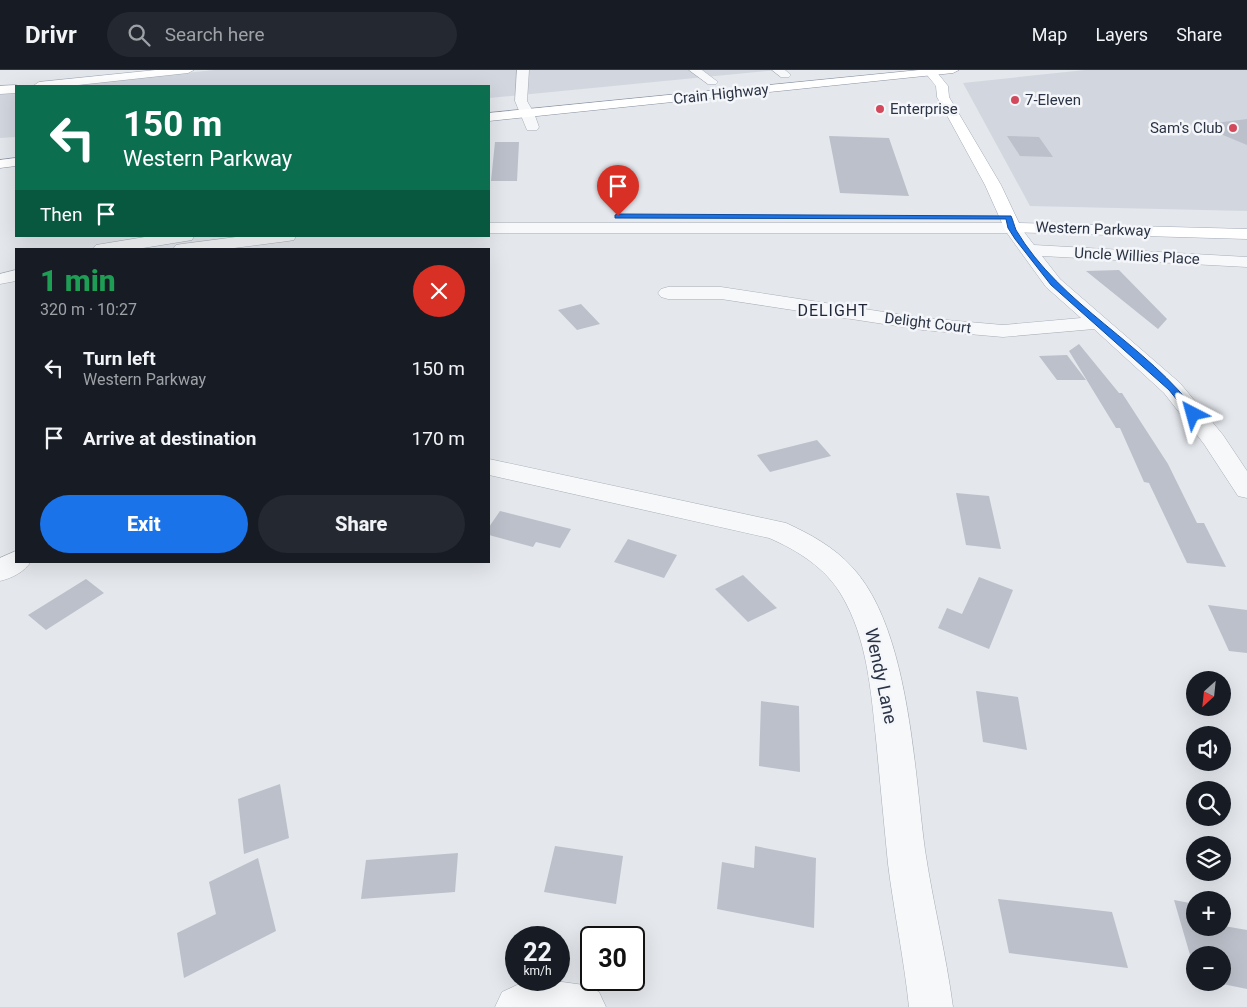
<!DOCTYPE html>
<meta charset="utf-8">
<style>
:root{--surface:#171b24;--page:#242831;--text:#f1f3f6;--muted:#9ea1a6;--line:#363941;--accent:#1a73e8}
body{margin:0;font-family:Roboto,sans-serif;background:var(--page);color:var(--text);height:100vh;display:flex;flex-direction:column;font-size:19px;white-space:nowrap}
*{box-sizing:border-box;margin:0}
p{font-size:16px;color:var(--muted)}
.icon{flex:none;width:28px;height:28px;fill:none;stroke:currentColor;stroke-width:2;stroke-linecap:round;stroke-linejoin:round}
.map{position:relative;flex:1;overflow:hidden}
.side{position:absolute;left:15px;top:178px;width:475px;height:315px;display:flex;flex-direction:column;background:var(--surface);border-radius:0px;box-shadow:0 5px 20px #0002}
.side>*{flex:none}
.top-card{position:absolute;left:15px;top:15px;width:475px;height:152px;border-radius:0px;box-shadow:0 5px 20px #0002;background:#0b6e4f;color:#fff;overflow:hidden}
.needle{width:32px;rotate:207deg}
.fabs{position:absolute;left:1186px;top:601px;display:grid;gap:10px}
.fabs a{display:grid;place-items:center;width:45px;height:45px;border-radius:50%;background:var(--surface);box-shadow:0 5px 20px #0002;font-size:25px}
.speed{position:absolute;left:505px;top:856px;display:flex;gap:10px;font-size:25px;font-weight:700;text-align:center}
.speed>*{display:grid;place-content:center;width:65px;height:65px;border-radius:50%;background:var(--surface);box-shadow:0 5px 20px #0002;line-height:1}
.speed small{font-size:12px;font-weight:400}
.speed .limit{border:2px solid #111;border-radius:8px;background:#fff;color:#111}
.pin{position:absolute;display:grid;place-items:center;width:42px;height:42px;color:#fff;margin:-51px -21px;border-radius:50% 50% 50% 0;rotate:-45deg;box-shadow:0 0 5px #0007}
.pin .icon{rotate:45deg}
.me{position:absolute;width:55px;margin:-28px;rotate:321deg;stroke-linejoin:round;filter:drop-shadow(0 0 4px #0008)}
.turn{display:flex;align-items:center;gap:18px;height:105px;padding:0 25px;font-size:22px}
.turn .icon{width:65px;height:65px;stroke-width:2.5}
.turn b{display:block;font-size:35px;line-height:42px}
.then{display:flex;align-items:center;height:48px;padding:0 25px;background:#0003;gap:10px;font-size:19px}
.round{display:grid;place-items:center;flex:none;width:52px;height:52px;border-radius:26px;background:var(--page)}
.headline{display:flex;align-items:center;justify-content:space-between;height:85px;padding:0 25px}
h1{font-size:30px;font-weight:800;line-height:38px;color:#1e9e55}
.primary-button{display:flex;gap:10px;margin-top:auto;padding:10px 25px}
.primary-button a{flex:1;height:58px;border-radius:30px;background:var(--accent);color:#fff;font-size:20px;font-weight:800;line-height:58px;text-align:center}
.primary-button a+a{background:var(--page);color:var(--text)}
ul{padding:0;list-style:none}
li{display:flex;align-items:center;gap:15px;height:70px;padding:0 25px}
li div{flex:1}
li b{display:block;font-size:19px}
li em{font-style:normal}
header{display:flex;align-items:center;gap:30px;box-sizing:border-box;height:70px;padding:0 25px;background:var(--surface);border-bottom:1px solid var(--line)}
header strong{font-size:24px}
nav{display:flex;gap:28px;margin-inline-start:auto;font-size:18px}
.search{width:350px;height:45px;background:var(--page);display:flex;align-items:center;gap:12px;box-sizing:border-box;padding:0 18px;border-radius:28px;color:var(--muted);font-size:19px}
.map>svg:first-child{display:block}
.built{fill:#d2d6de}
.building{fill:#bbc0ca}
.lines{fill:none;stroke-linecap:round;stroke-linejoin:round}
.minor-casing{stroke:#a9aeb7;stroke-width:1}
.major-casing{stroke:#a3abb8;stroke-width:1}
.highway-casing{stroke:#8b94a3;stroke-width:1}
.minor{fill:#f7f8fa;fill-rule:evenodd}
.major{fill:#fff;fill-rule:evenodd}
.highway{fill:#fff;fill-rule:evenodd}
.route{fill:#1a73e8;stroke:#114b97}
.poi-dot{fill:#d1495b;stroke:#f4f6f9;stroke-width:2}
.labels{text-anchor:middle;stroke-width:5;stroke-linejoin:round;paint-order:stroke}
.far-street-label{font-size:15px;fill:#2b3445;stroke:#f4f6f9}
.far-poi-label{font-size:15px;fill:#2b3445;stroke:#f4f6f9;text-anchor:start}
.far-neighbourhood-label{font-size:16px;letter-spacing:1px;fill:#1d2536;stroke:#f4f6f9}
.street-label{font-size:18px;fill:#2b3445;stroke:#f4f6f9}
</style>
<header>
<strong>Drivr</strong>
<div class="search"><svg class="icon" aria-label="search" viewBox="0 0 24 24"><circle cx="10" cy="10" r="6"/><path d="M15 15l6 6"/></svg>Search here</div>
<nav><a>Map</a><a>Layers</a><a>Share</a></nav>
</header>
<div class="map">
<svg width="1247" height="937" viewBox="0 0 1247 937">
<rect width="100%" height="100%" fill="#e4e7ec"/>
<path class="built" d="M214,0H777L489,28V16H64Z
M1085,0H1247V141L1030,136L963,13Z
M16,21V67L0,68V23Z"/>
<path class="building" d="M1247,49V75L1199,55Z
M829,66L889,68L909,126L840,123Z
M1007,66L1039,67L1053,87L1020,86Z
M495,72H519L517,111H491Z
M1119,200L1167,249L1158,259L1086,201Z
M581,234L600,254L577,260L558,240Z
M1079,274L1119,323H1122L1168,394L1197,453H1204L1226,497L1187,493L1149,413L1144,412L1120,358H1116L1069,281Z
M1067,285L1086,310H1057L1039,286Z
M817,370L831,386L770,402L757,385Z
M956,423L989,426L1001,479L966,475Z
M500,441L571,459L560,478L536,472L533,477L489,465V457Z
M628,469L677,485L664,508L614,492Z
M743,505L777,538L748,552L715,519Z
M979,507L1013,520L989,579L938,558L947,538L962,544Z
M86,509L104,523L46,560L28,545Z
M1208,535L1247,540V583L1229,581Z
M976,621L1018,627L1027,680L983,672Z
M761,631L799,636L800,702L759,696Z
M280,714L289,768L244,784L238,729Z
M555,776L623,786L616,834L544,822Z
M755,776L816,788L814,858L717,839L722,792L754,798Z
M458,783L455,822L361,829L366,790Z
M258,788L276,861L184,908L177,863L216,844L209,812Z
M998,829L1112,842L1128,898L1009,883Z
M1174,830L1195,834V858H1222V852L1224,856L1247,860V919L1213,912H1222V885H1195V902Z"/>
<g class="lines">
<g class="minor-casing">
<path id="minor" d="M517,0H529L527,31L534,43L539,57L537,60H527L515,31Z
M689,0H702L718,12L716,14H708Z
M772,0H785L791,5L789,7H781Z
M489,153H1012L1018,154L1034,175L1247,187V197L1042,186L1060,209L1180,313L1223,365L1247,401V428L1238,426L1204,374L1164,323L1094,259L1003,267L923,260L721,229H668L661,227L658,223L661,219L668,217H721L923,248L1003,255L1081,248L1046,217L1007,163H489Z
M151,166H194L192,170L186,171L137,179H93L96,175L102,174Z
M244,166H296L294,170L288,171L226,179H173L176,175L182,174Z
M16,200V211L0,214V204Z
M489,389L786,453C810,464 834,477 852,497C909,558 914,698 925,780C933,833 946,884 953,937H909C904,889 894,842 888,794C884,753 880,711 876,669C871,621 867,568 842,526C826,498 797,480 769,468L489,405Z
M16,481V491H31C25,502 12,508 0,511V488Z
M555,911L584,915L599,922L606,937H495L502,922L517,915Z"/>
</g>
<g class="major-casing">
<path id="major" d="M156,0H194L188,3L69,16H33L39,12Z
M923,0H935L948,16L949,27L1001,115L1019,153L1247,159V169L1006,162L985,115L937,27L936,16Z
M16,15L19,16H16V23L0,24V16Z"/>
</g>
<g class="highway-casing">
<path id="highway" d="M919,0H959L953,3L489,51V43Z
M16,88V96L0,98V90Z"/>
</g>
<use href="#minor" class="minor"/>
<use href="#major" class="major"/>
<use href="#highway" class="highway"/>
</g>
<path class="route" d="M618,144L1011,146C1013,150 1014,155 1016,160C1061,236 1147,274 1198,344L1197,346H1190L1169,320L1051,215L1015,169L1008,158L1006,149L615,148V145Z"/>
<g class="poi-dot">
<circle cx="1015" cy="30" r="5"/>
<circle cx="880" cy="39" r="5"/>
<circle cx="1233" cy="58" r="5"/>
</g>
<g class="labels">
<g class="far-street-label">
<text transform="translate(721 24) rotate(-6)" y="5">Crain Highway</text>
<text transform="translate(1093 159) rotate(2)" y="5">Western Parkway</text>
<text transform="translate(1137 186) rotate(3)" y="5">Uncle Willies Place</text>
<text transform="translate(928 253) rotate(7)" y="5">Delight Court</text>
</g>
<g class="far-poi-label">
<text x="1025" y="35">7-Eleven</text>
<text x="890" y="44">Enterprise</text>
<text x="1223" y="63" text-anchor="end">Sam's Club</text>
</g>
<g class="far-neighbourhood-label">
<text x="833" y="246">DELIGHT</text>
</g>
<g class="street-label">
<text transform="translate(881 606) rotate(78)" y="6">Wendy Lane</text>
</g>
</g>
</svg>
<div class="fabs">
<a><svg class="needle" viewBox="-14 -14 28 28"><path d="M0-13l5 13h-10z" fill="#e53935"/><path d="M0 13l5-13h-10z" fill="#9ea1a6"/></svg></a>
<a><svg class="icon" aria-label="sound" viewBox="0 0 24 24"><path d="M4 9h4l5-4v14l-5-4H4zM17 9q2 3 0 6"/></svg></a>
<a><svg class="icon" aria-label="search" viewBox="0 0 24 24"><circle cx="10" cy="10" r="6"/><path d="M15 15l6 6"/></svg></a>
<a><svg class="icon" aria-label="layers" viewBox="0 0 24 24"><path d="M12 4l9 5-9 5-9-5zM3 14l9 5 9-5"/></svg></a>
<a>+</a>
<a>−</a>
</div>
<div class="speed"><div>22<small>km/h</small></div><div class="limit">30</div></div>
<div class="pin" style="left:618px;top:146px;background:#d93025"><svg class="icon" aria-label="arrive" viewBox="0 0 24 24"><path d="M6 21V4h12l-3 4 3 4H6"/></svg></div>
<svg class="me" style="left:1193px;top:344px" viewBox="-20 -20 40 40"><path d="M0-17L14 15 0 8-14 15z" fill="#1a73e8" stroke="#fff" stroke-width="4"/></svg>
<div class="top-card">
<div class="turn"><svg class="icon" aria-label="left" viewBox="0 0 24 24"><path d="M17 20v-9H6M10 6l-5 5 5 5"/></svg><div><b>150 m</b>Western Parkway</div></div>
<div class="then">Then<svg class="icon" aria-label="arrive" viewBox="0 0 24 24"><path d="M6 21V4h12l-3 4 3 4H6"/></svg></div>
</div>
<section class="side">
<div class="headline"><div><h1>1 min</h1><p>320 m · 10:27</p></div><a class="round" style="background:#d93025;color:#fff"><svg class="icon" aria-label="close" viewBox="0 0 24 24"><path d="M6 6l12 12M18 6L6 18"/></svg></a></div>
<ul>
<li><svg class="icon" aria-label="left" viewBox="0 0 24 24"><path d="M17 20v-9H6M10 6l-5 5 5 5"/></svg><div><b>Turn left</b><p>Western Parkway</p></div><em>150 m</em></li>
<li><svg class="icon" aria-label="arrive" viewBox="0 0 24 24"><path d="M6 21V4h12l-3 4 3 4H6"/></svg><div><b>Arrive at destination</b></div><em>170 m</em></li>
</ul>
<div class="primary-button"><a>Exit</a><a>Share</a></div>
</section>
</div>
